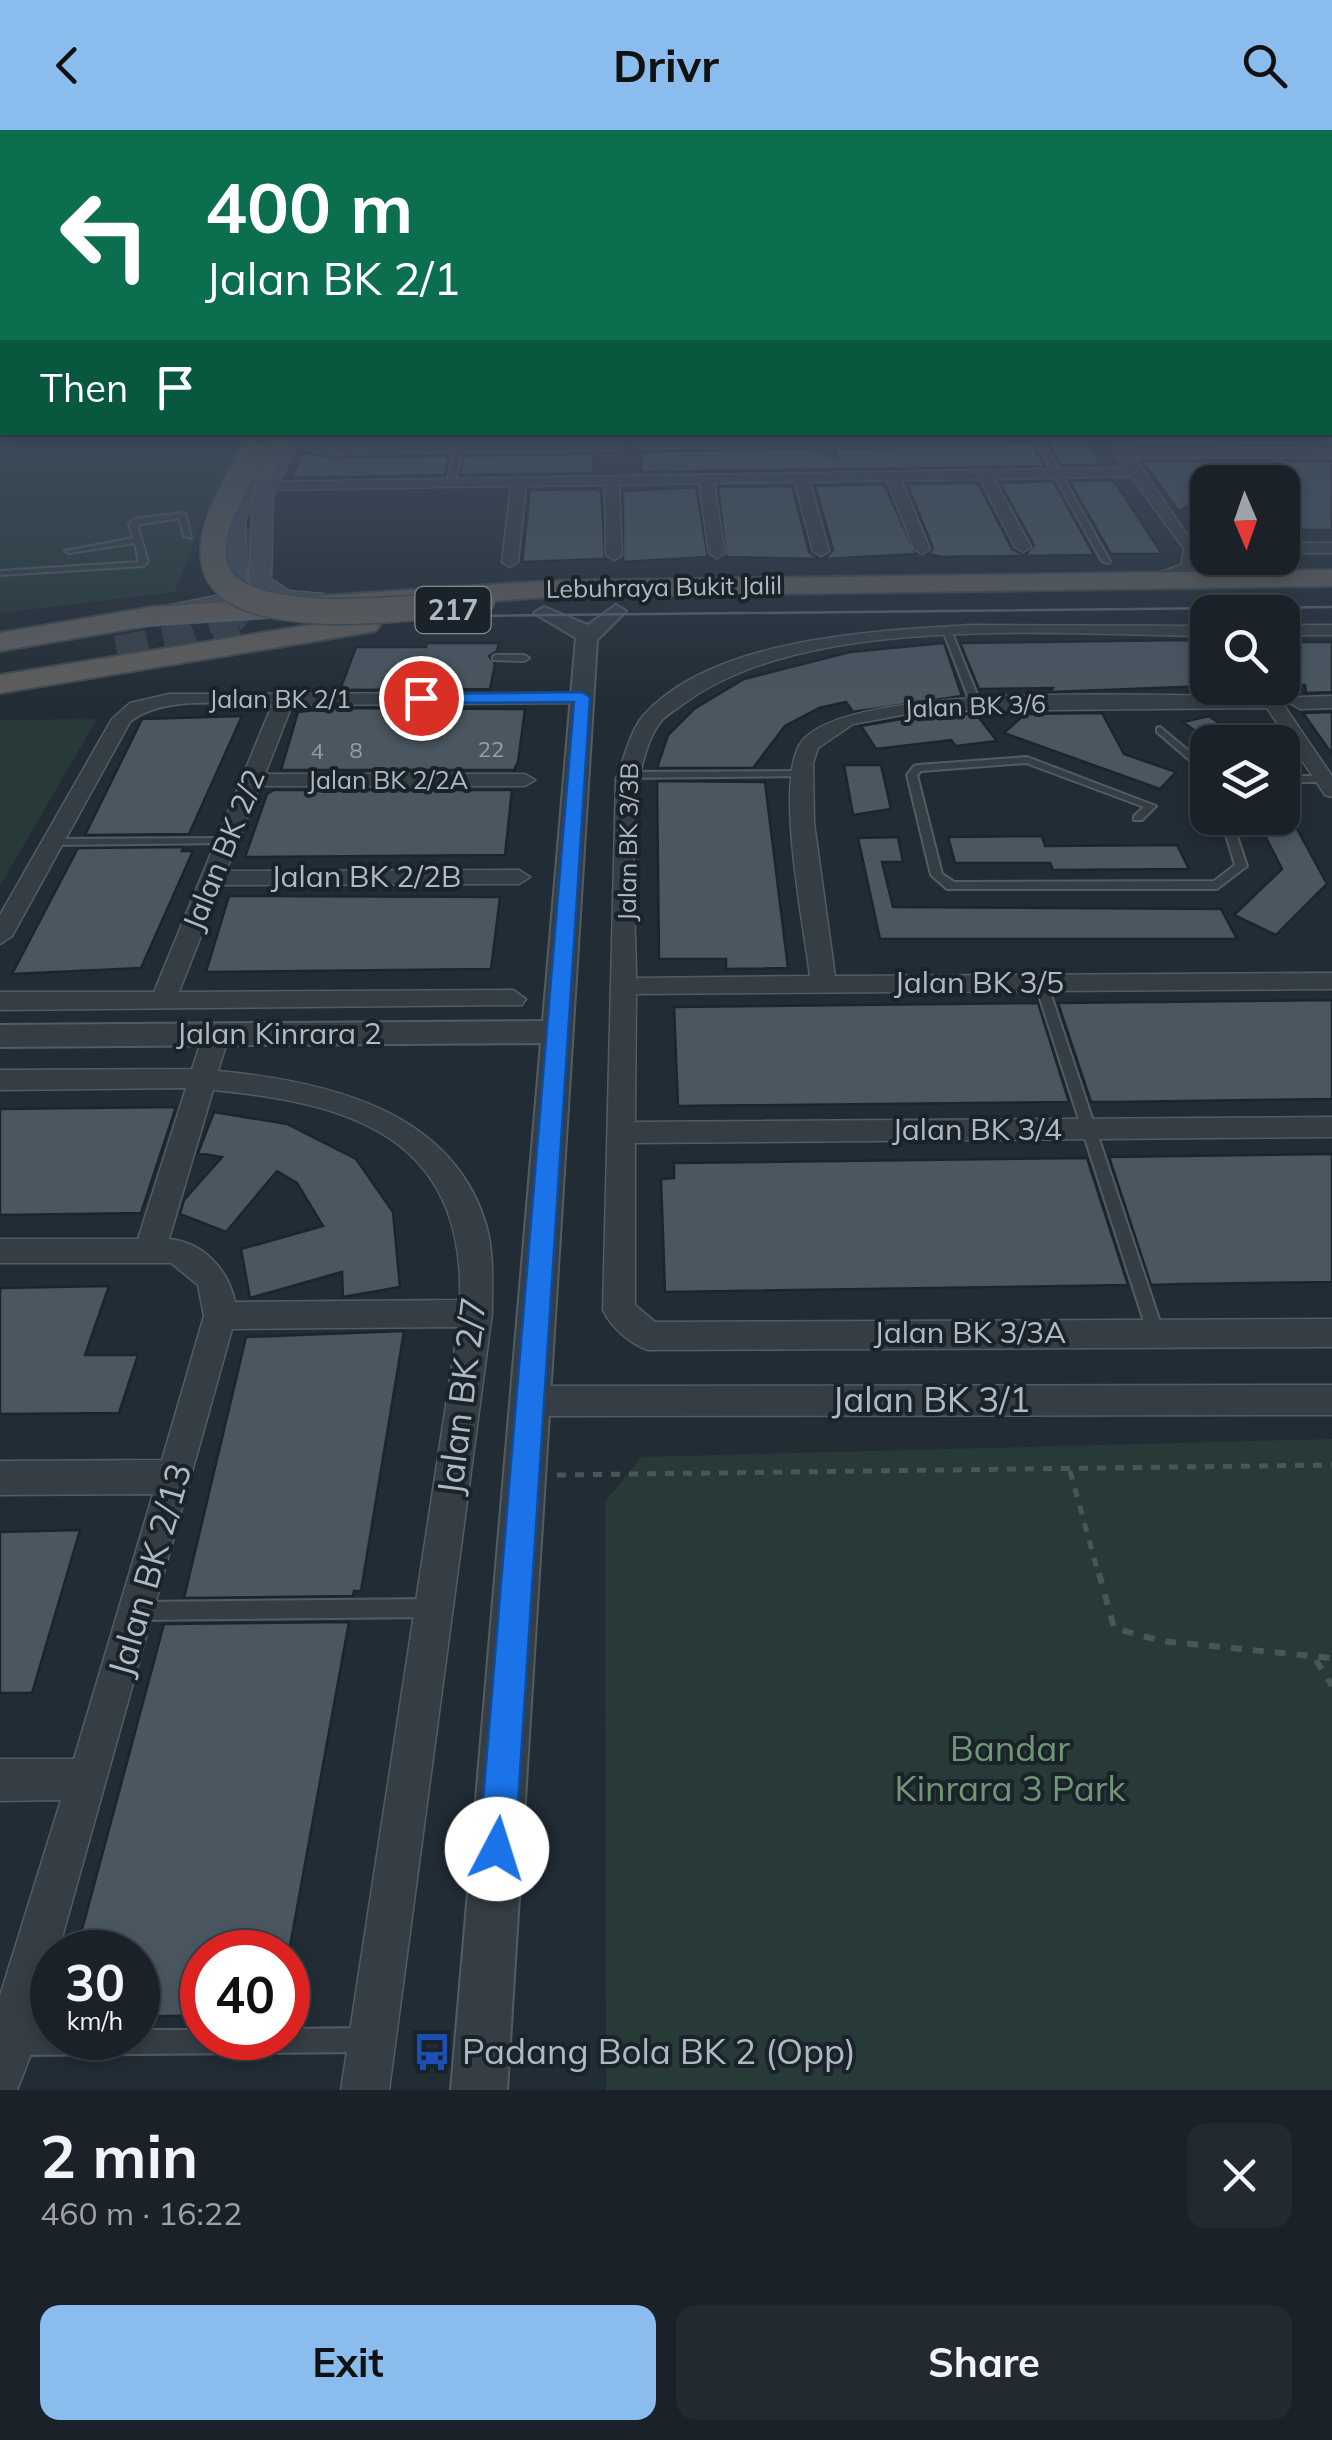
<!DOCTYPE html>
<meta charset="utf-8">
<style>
:root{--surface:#1a2128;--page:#232930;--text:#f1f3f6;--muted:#9fa3a8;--line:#383e45;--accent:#8abced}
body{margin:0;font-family:Mulish,sans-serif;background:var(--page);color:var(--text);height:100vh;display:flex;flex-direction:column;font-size:38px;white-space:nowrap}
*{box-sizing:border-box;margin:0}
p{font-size:32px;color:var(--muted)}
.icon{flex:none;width:55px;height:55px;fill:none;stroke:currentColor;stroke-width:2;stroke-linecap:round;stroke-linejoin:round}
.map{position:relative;height:1960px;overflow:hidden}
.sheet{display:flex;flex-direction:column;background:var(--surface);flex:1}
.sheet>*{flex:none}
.banner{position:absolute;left:0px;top:0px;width:1332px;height:305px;box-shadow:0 5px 15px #0003,0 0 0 2px var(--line);background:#0b6e4f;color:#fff;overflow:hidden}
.needle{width:65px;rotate:178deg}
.tools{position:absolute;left:1190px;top:335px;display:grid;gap:20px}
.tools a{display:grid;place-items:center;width:110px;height:110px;border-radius:20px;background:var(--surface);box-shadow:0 5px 15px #0003,0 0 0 2px var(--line);font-size:50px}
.speed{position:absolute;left:30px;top:1800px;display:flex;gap:20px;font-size:50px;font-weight:700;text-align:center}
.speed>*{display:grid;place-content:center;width:130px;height:130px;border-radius:50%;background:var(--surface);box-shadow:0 5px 15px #0003,0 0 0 2px var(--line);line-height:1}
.speed small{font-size:25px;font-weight:400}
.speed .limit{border:15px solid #d22;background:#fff;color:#111}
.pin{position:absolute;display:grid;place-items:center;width:85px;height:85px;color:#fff;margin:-42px;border:5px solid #fff;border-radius:50%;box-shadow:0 2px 10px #0007}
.me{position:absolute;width:110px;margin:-55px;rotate:5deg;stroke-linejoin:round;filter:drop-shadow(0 0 8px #0008)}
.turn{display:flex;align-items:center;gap:35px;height:210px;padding:0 40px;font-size:45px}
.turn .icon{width:130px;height:130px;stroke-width:2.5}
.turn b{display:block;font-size:70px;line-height:85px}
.then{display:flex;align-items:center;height:95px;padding:0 40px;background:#0003;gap:20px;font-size:38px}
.round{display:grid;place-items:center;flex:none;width:105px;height:105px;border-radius:20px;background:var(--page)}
.overview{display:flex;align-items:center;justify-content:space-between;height:170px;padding:0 40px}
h1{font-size:60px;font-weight:700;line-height:75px}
.button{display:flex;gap:20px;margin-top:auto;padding:20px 40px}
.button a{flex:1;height:115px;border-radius:20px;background:var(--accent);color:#111;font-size:40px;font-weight:700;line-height:115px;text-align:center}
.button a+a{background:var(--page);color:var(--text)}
header{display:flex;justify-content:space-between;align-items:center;height:130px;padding:0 40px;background:var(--accent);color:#111;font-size:45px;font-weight:700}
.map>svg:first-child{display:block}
.green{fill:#273a38}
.building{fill:#4a5760;stroke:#1c252c;stroke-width:2.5}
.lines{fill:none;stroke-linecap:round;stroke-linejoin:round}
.trunk-tunnel-far1{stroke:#37414a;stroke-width:25;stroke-dasharray:25 12;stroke-linecap:butt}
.trunk-tunnel{stroke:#37414a;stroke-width:32;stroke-dasharray:32 16;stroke-linecap:butt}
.service-casing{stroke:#525c63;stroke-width:4}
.minor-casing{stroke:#525c63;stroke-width:3}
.tertiary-casing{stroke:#525c63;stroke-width:4}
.secondary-casing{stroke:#525c63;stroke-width:3}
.trunk-casing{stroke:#3f4950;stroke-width:4}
.path-far1{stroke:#455756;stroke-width:5;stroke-dasharray:9 9;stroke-linecap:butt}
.path{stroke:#455756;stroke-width:6;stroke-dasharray:11 11;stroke-linecap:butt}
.service{fill:#353e45;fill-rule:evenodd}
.minor{fill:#353e45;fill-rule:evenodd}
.tertiary{fill:#353e45;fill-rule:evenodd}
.secondary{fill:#434e58;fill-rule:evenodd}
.trunk{fill:#5f5e5c;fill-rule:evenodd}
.tram{stroke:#57626c;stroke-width:2.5}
.trunk-bridge-casing{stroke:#3f4950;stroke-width:28;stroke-linecap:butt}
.trunk-bridge{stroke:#5f5e5c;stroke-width:25}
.route{fill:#1a73e8;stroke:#114b97;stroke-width:2.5}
.labels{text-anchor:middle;stroke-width:8;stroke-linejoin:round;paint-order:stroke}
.far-number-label{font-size:22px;fill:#96a0aa}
.far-street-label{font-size:25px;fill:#afb9c2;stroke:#1a232a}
.shield{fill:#1a232a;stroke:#828c94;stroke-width:2.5}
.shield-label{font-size:28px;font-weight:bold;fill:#afb9c2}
.street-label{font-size:30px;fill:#afb9c2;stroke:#1a232a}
.near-street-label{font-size:35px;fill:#afb9c2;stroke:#1a232a}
.near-park-label{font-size:35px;fill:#709674;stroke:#1a232a}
.near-poi-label{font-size:35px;fill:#afb9c2;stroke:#1a232a;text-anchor:start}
</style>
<header><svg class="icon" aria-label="back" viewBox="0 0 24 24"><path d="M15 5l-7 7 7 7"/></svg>Drivr<svg class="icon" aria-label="search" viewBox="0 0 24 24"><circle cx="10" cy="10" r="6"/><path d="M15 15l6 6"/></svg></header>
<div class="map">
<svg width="1332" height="1960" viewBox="0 0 1332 1960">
<rect width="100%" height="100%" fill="#222c35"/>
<path class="green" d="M0,302H2L249,303L200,395L175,462L0,483Z
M1020,302L1022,306L630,311L628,303Z
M97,589L0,756V590Z
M1332,1309V1960H606L605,1372L641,1327Z"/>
<path class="building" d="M324,302H455L453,311L333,312L323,310Z
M469,302H593V309L467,310Z
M1043,302H1081L1100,335H1060Z
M1125,302H1323L1324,303L1227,304L1220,309L1223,315H1133Z
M1011,313H1032L1044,336L642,342V322L809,319L838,329L835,319Z
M303,322L333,328L449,326L445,345L291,348Z
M593,324L594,343L460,345L464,326Z
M1142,331H1332V400H1290L1282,392V352H1208V368L1179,381Z
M1110,350L1116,354L1162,424H1111L1069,351Z
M1053,351L1094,425L941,427L929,424L933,418L907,354L978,353L1012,419L1025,425L1034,415L1000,353Z
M884,354L916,424L824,429L833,420L815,356Z
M792,356L809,422L818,429L726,427L718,357Z
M696,357L708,427L623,432V361Z
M594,359L601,361L605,429L522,432L530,360Z
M1190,510L1208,536V556L1050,562L1053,558L979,559L960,513Z
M1282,512H1332V562L1306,563L1305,555H1282Z
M427,513H499L497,521L489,526L495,534L490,559L340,560L356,517H426Z
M944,513L962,566L853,582L846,572L819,578L785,596L753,638H657L668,605L694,579L744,549L850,522Z
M336,578L525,579L518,632L514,640H281L298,582Z
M1332,582V624L1303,583Z
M1102,583L1124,624L1176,642L1160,659L1004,603L1025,584Z
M976,584L997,611L956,616L951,610L876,619L861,596L924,585Z
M242,586L189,704L85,705L142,589Z
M1209,586L1245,612H1210L1183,592Z
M844,635H881L891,679L853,685Z
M657,651L765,652L788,838L726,839V829H659Z
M274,660H512L505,725L245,727L267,664Z
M1256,688H1291L1327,754L1276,805L1234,785L1282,739Z
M1042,706L1045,716L1177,715L1189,739L1053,740L1050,733H955L948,707Z
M898,707L903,732H882L893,777L1221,779L1237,809H880L858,708Z
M184,717L182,721H193L141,838L12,844L78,718Z
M229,766L500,767L491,839L206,842Z
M1332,870V969L1111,972H1091L1058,873Z
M1038,873L1069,972L678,976L674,877Z
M176,977L141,1083L0,1085V979Z
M214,982L287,994L356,1029L393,1082L400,1157L343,1167L342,1142L250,1168L241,1119L323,1096L297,1053L277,1041L226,1102L180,1084L184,1070L222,1027L198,1023Z
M1332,1024V1152L1183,1154L1151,1155L1109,1027Z
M1087,1028L1128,1155L665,1162L661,1049L674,1048V1033Z
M109,1156L85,1225H138L119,1283L0,1284V1158Z
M404,1201L361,1461H354L353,1466L184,1468L246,1207Z
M80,1400L32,1563H0V1402Z
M349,1492L289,1822H202V1885L138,1887V1822H76L164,1494Z"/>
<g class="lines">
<path class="trunk-tunnel-far1" d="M232,491L251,470V392L263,346"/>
<path class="trunk-tunnel" d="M117,522L192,507L235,489"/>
<g class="service-casing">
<path id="service" d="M459,302H465L455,353L451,355L447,353Z
M1030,302H1037L1110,431L1109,433L1102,431Z
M1332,307V311L1232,312L1237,323L1234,325L1224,310L1227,308Z
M1208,371V376L1199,379L1208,390V398L1190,378Z
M182,383L186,385L191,408L184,406L179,388L137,395L148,431L144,436L0,445V441L139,432L135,413L69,423L65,421L133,408L129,394L134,389Z
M945,501L952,503L981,574L979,576L971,574L944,503Z
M496,525H524L529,528L524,531L493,530V526Z
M1160,597L1208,637V646L1157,602V598Z
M1027,627L1156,676L1142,690H1134V686L1144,677L1026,633L921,641L917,645L942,744L954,752L1214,751L1235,735L1221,688H1231L1247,736L1217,759H947L931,745L907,645L914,636L918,635Z
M800,641L805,644L804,646L626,648L621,645L626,642Z
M1282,646H1324L1329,649L1324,652H1282Z
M227,708L231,709V713L53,715L48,712L53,709Z
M1041,849L1047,853L1163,1201L1161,1206L1155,1208L1149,1206L1147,1201L1035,853Z
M433,1469L440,1471L442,1478L440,1485L433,1487L138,1490L131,1488L129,1481L131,1474L138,1472Z
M363,1898L371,1902L375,1910L371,1918L363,1922L20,1925L12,1921L8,1913L12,1905L20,1901H52V1908H138V1900H202V1908H288V1899Z"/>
</g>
<g class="minor-casing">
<path id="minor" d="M306,302H320L319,313L333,316L619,312L626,316L619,320L333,324L307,319Z
M1106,302H1119L1129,319H1332V327H1134L1202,427C1192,443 1173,455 1153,453V445L1181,435L1184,419L1131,346L994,349L1031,417L1023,422L1015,417L980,349L901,350L930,419L922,424L914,419L887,350L810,352L829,421L821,426L813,421L795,352L714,353L725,423L717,428L709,423L699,353L619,355L622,425L614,430L606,425L605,355L526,356L518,432L510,437L502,432L511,356L266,360L259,356L266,352L1125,338Z
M1012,306L1007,313L642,318L635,314L642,310Z
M1282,413H1332V423H1282Z
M970,495L1208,496V506C1058,505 804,482 682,575C675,580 664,586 659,594C622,647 636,781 636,848L810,846C804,796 775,654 800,614C842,549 1176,567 1259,566L1254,558H1272L1332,646V667L1325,665L1267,578L924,581L853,594L818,618L813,633L814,693L835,846L1332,843V859L636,864L635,992L1332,987V1007L635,1013V1175L655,1192L1332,1189V1217L648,1220C630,1214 611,1197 603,1180L616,649C624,630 630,601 643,586C712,508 873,501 970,495Z
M1282,495H1332V505H1282Z
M590,563V571L583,573L292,575L265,644H525L535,650L525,656H260L226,741L519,740L530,747L519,754L221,755L179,862L513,860L526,869L522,875L0,880V862H154L272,575C229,575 165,564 130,592L12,806L0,814V785L112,589L130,573L169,564Z
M1332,566V578L1300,579L1290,573L1300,567Z
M216,896L229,905L218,941C324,951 454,979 487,1098C494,1126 492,1155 492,1183L389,1960H341L458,1197L232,1199L58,1822H52C52,1867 34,1919 17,1960H0V1866L61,1670L0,1671V1629H74L153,1364L0,1365V1331L162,1330L204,1186L198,1155L171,1133H0V1109H138L186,958L0,960V940L192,939L203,905ZM213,960C351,973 465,1007 460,1170L235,1172C228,1139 203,1112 169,1109Z
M1332,1255V1285L530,1286L518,1282L513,1271L518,1260L530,1256Z"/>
</g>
<g class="tertiary-casing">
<path id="tertiary" d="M616,475L626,481L597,510L507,1960H451L541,913L0,917V895L543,891L576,508L534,483L544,477L588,495Z"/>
</g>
<g class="secondary-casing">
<path id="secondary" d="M284,302L301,305L273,366L271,449L289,461L323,464V474C299,480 277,473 255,463L249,449L253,366Z
M249,331L259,337L245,393L247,463L231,477L161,487V477L216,466L224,460L223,393L239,337Z"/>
</g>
<g class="trunk-casing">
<path id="trunk" d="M272,302H294L271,351H255L251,346Z
M1332,440V456L548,467L152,495L0,521V503L152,477L548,451Z
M366,486L380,495L376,501L0,563V545Z"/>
</g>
<path class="path-far1" d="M1070,1341L1099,1446
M557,1345L1332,1335"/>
<path class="path" d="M1099,1443L1114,1498L1161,1511L1332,1528
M1316,1530L1332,1556"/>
<use href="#service" class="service"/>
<use href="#minor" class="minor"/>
<use href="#tertiary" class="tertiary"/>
<use href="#secondary" class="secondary"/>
<use href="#trunk" class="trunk"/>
<path class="tram" d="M0,515L139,496L265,488L1332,477"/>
<g class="trunk-bridge-casing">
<path id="trunk-bridge" d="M253,322C238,353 204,400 215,437C235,505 429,476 483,471"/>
</g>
<use href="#trunk-bridge" class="trunk-bridge"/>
</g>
<linearGradient id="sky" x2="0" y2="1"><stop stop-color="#13181d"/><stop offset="0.52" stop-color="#3e4b5c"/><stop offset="1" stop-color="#3e4b5c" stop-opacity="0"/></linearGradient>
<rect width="1332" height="576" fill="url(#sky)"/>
<path class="route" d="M582,562L590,567L515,1719L509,1731L497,1737L485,1731L479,1719L574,572L421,573L413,568L421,564Z"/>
<defs>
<g id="bus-bare" transform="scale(3)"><path d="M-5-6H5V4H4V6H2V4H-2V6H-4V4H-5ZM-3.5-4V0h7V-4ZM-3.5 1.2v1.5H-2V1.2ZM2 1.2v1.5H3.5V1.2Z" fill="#1a4fb4" stroke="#1a232a" stroke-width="2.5" paint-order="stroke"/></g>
</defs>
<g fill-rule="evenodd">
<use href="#bus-bare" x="432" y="1922"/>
</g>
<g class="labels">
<g class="far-number-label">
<text x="491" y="627">22</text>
<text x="356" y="628">8</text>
<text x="317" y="629">4</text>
</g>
<g class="far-street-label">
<text transform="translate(664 457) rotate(-1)" y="9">Lebuhraya Bukit Jalil</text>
<text x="280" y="578">Jalan BK 2/1</text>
<text transform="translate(975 576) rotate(-2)" y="9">Jalan BK 3/6</text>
<text x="388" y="659">Jalan BK 2/2A</text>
<text transform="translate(628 712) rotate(-89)" y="9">Jalan BK 3/3B</text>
</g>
<rect class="shield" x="415.5" y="457" width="75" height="46" rx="8"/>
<g class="shield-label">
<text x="453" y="490">217</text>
</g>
<g class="street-label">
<text transform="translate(224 720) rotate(-68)" y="10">Jalan BK 2/2</text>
<text x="366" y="757">Jalan BK 2/2B</text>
<text x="979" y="863">Jalan BK 3/5</text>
<text x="279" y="914">Jalan Kinrara 2</text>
<text x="977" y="1010">Jalan BK 3/4</text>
<text x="970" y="1213">Jalan BK 3/3A</text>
</g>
<g class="near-street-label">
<text transform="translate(462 1266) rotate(-83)" y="12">Jalan BK 2/7</text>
<text x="931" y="1282">Jalan BK 3/1</text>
<text transform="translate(150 1440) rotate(-74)" y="12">Jalan BK 2/13</text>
</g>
<g class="near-park-label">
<text x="1010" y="1631">Bandar<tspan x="1010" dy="40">Kinrara 3 Park</tspan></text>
</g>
<g class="near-poi-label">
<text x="462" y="1934">Padang Bola BK 2 (Opp)</text>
</g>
</g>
</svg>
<div class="tools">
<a><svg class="needle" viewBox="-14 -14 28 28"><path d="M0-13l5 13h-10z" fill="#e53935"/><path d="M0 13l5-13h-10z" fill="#9fa3a8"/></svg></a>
<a><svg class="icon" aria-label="search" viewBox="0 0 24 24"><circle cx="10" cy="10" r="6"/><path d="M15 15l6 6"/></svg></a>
<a><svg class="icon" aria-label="layers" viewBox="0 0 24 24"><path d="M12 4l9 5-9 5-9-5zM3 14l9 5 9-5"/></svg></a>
</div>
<div class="speed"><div>30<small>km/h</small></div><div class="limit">40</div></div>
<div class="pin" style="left:421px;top:568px;background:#d93025"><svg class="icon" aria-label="arrive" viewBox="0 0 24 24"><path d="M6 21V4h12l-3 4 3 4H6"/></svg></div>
<svg class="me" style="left:497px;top:1719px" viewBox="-20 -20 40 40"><circle r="19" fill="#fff"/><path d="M0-13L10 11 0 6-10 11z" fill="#1a73e8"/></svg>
<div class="banner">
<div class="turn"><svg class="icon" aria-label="left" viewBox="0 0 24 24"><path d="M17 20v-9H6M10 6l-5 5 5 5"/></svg><div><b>400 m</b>Jalan BK 2/1</div></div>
<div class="then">Then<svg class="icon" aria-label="arrive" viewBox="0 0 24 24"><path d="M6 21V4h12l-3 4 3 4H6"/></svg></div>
</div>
</div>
<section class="sheet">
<div class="overview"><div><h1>2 min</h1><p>460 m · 16:22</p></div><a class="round"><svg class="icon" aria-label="close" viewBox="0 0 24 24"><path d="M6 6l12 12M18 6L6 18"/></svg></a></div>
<div class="button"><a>Exit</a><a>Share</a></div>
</section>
